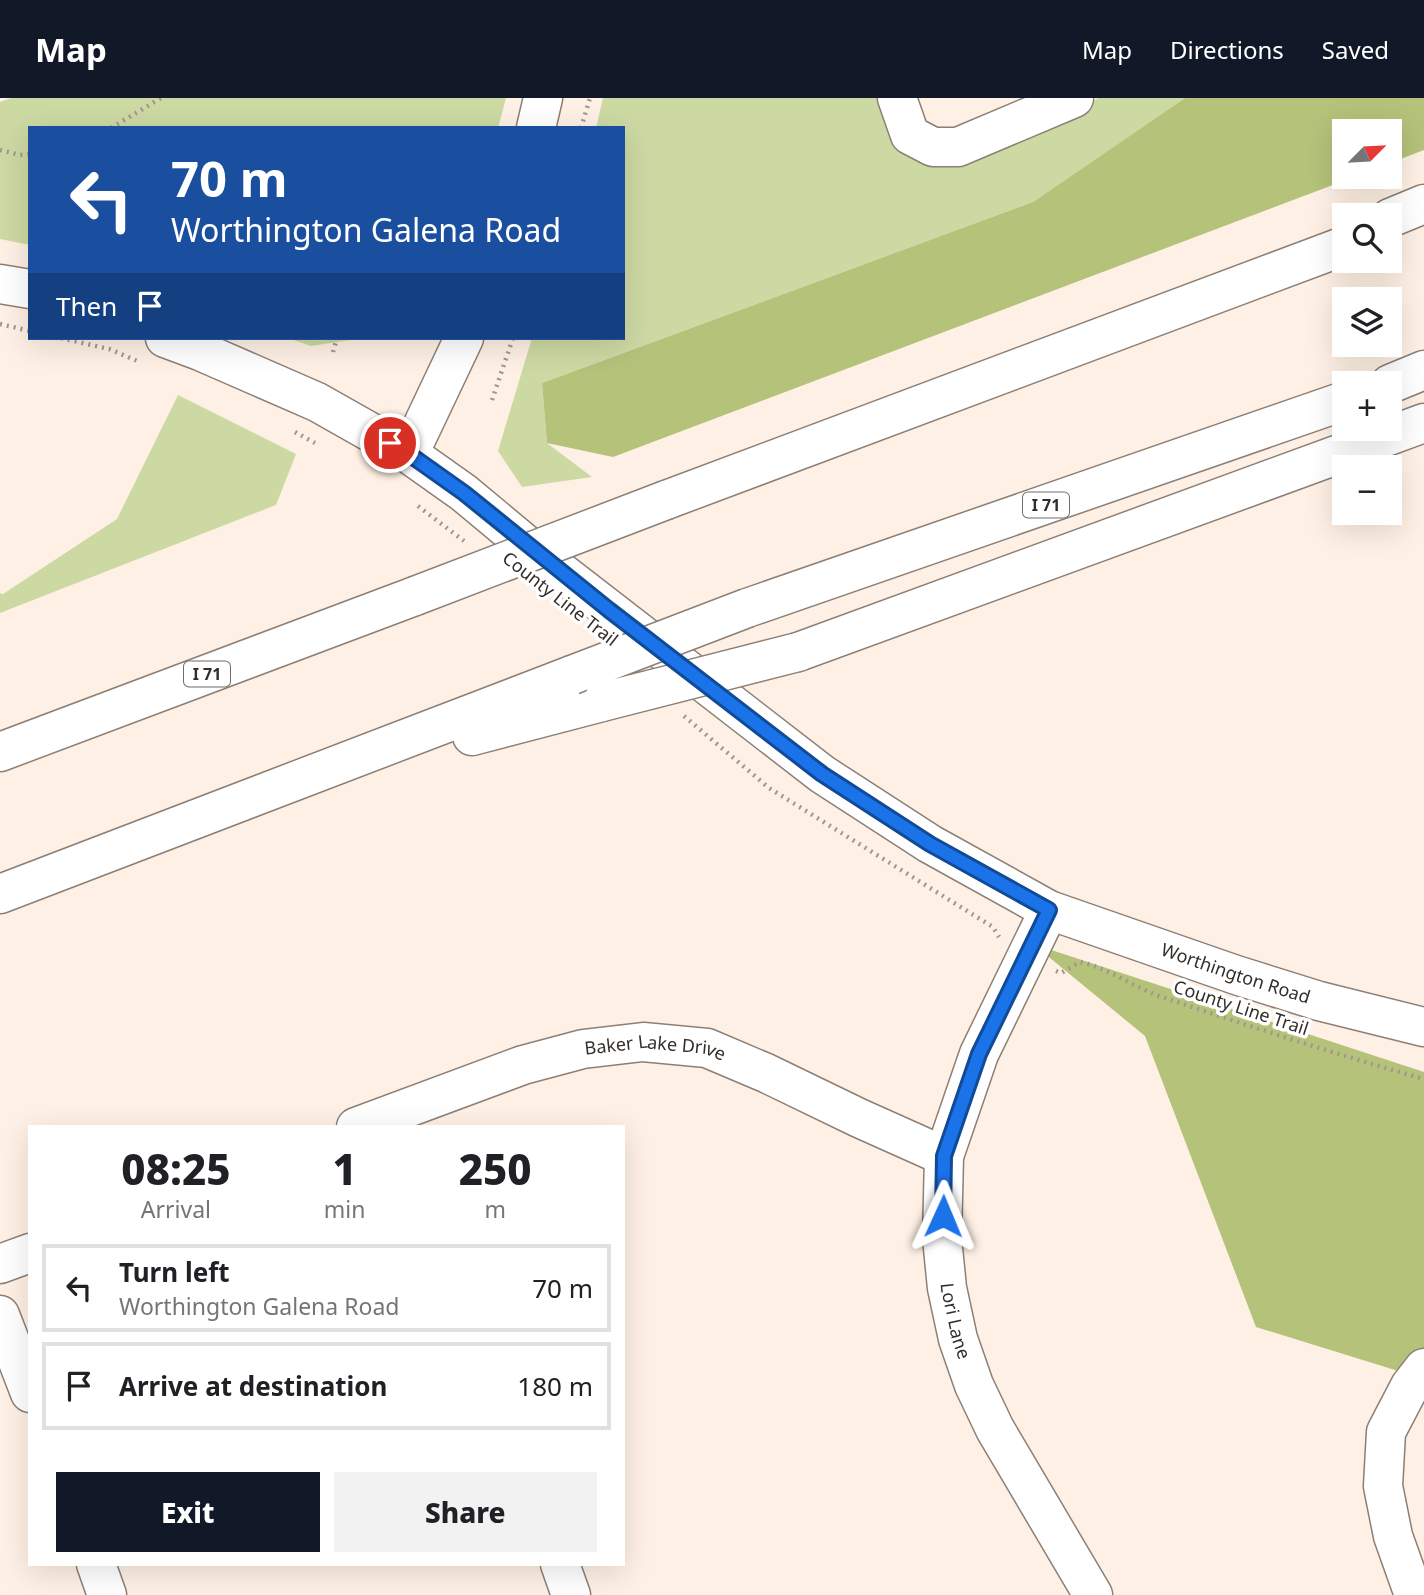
<!DOCTYPE html>
<meta charset="utf-8">
<style>
:root{--surface:#fff;--page:#f2f2f2;--text:#202124;--muted:#757577;--line:#e0e0e0;--accent:#111827}
body{margin:0;font-family:"Noto Sans",sans-serif;background:var(--page);color:var(--text);height:100vh;display:flex;flex-direction:column;font-size:26px;white-space:nowrap}
*{box-sizing:border-box;margin:0}
p{font-size:23px;color:var(--muted)}
.icon{flex:none;width:38px;height:38px;fill:none;stroke:currentColor;stroke-width:2;stroke-linecap:round;stroke-linejoin:round}
.map{position:relative;flex:1;overflow:hidden}
.panel{position:absolute;left:28px;top:1027px;width:597px;height:441px;display:flex;flex-direction:column;background:var(--surface);border-radius:0px;box-shadow:0 7px 28px #0002}
.panel>*{flex:none}
.top-card{position:absolute;left:28px;top:28px;width:597px;height:214px;border-radius:0px;box-shadow:0 7px 28px #0002;background:#1a4fa0;color:#fff;overflow:hidden}
.needle{width:46px;rotate:66deg}
.tools{position:absolute;left:1332px;top:21px;display:grid;gap:14px}
.tools a{display:grid;place-items:center;width:70px;height:70px;border-radius:0px;background:var(--surface);box-shadow:0 7px 28px #0002;font-size:35px}
.pin{position:absolute;display:grid;place-items:center;width:60px;height:60px;color:#fff;margin:-30px;border:4px solid #fff;border-radius:50%;box-shadow:0 2px 7px #0007}
.me{position:absolute;width:77px;margin:-38px;rotate:1deg;stroke-linejoin:round;filter:drop-shadow(0 0 5px #0008)}
.turn{display:flex;align-items:center;gap:24px;height:147px;padding:0 28px;font-size:32px}
.turn .icon{width:91px;height:91px;stroke-width:2.5}
.turn b{display:block;font-size:49px;line-height:60px}
.then{display:flex;align-items:center;height:66px;padding:0 28px;background:#0003;gap:14px;font-size:26px}
.eta{display:flex;justify-content:space-evenly;align-items:center;height:119px;text-align:center}
.eta b{font-size:42px;font-weight:800;line-height:49px}
.action{display:flex;gap:14px;margin-top:auto;padding:14px 28px}
.action a{flex:1;height:80px;border-radius:0px;background:var(--accent);color:#fff;font-size:28px;font-weight:800;line-height:80px;text-align:center}
.action a+a{background:var(--page);color:var(--text)}
ul{padding:0;list-style:none}
li{display:flex;align-items:center;gap:21px;height:88px;margin:0 14px 10px;padding:0 14px;border:4px solid var(--line);border-radius:0px}
li div{flex:1}
li b{display:block;font-size:26px}
li em{font-style:normal}
header{display:flex;align-items:center;gap:42px;box-sizing:border-box;height:98px;padding:0 35px;background:var(--accent);color:#fff}
header strong{font-size:33px}
nav{display:flex;gap:38px;margin-inline-start:auto;font-size:24px}
.map>svg:first-child{display:block}
.green{fill:#cdd9a3}
.forest{fill:#b4c27a}
.lines{fill:none;stroke-linecap:round;stroke-linejoin:round}
.minor-casing{stroke:#8c7f75;stroke-width:41}
.major-casing{stroke:#8c7f75;stroke-width:41}
.highway-casing{stroke:#8c7f75;stroke-width:41}
.path{stroke:#a1978f;stroke-width:4.5;stroke-dasharray:2 5;stroke-linecap:butt}
.minor{stroke:#fff;stroke-width:38}
.major{stroke:#fff;stroke-width:38}
.highway{stroke:#fff;stroke-width:38}
.highway-bridge-casing{stroke:#8c7f75;stroke-width:41;stroke-linecap:butt}
.highway-bridge{stroke:#fff;stroke-width:38}
.route-casing{stroke:#114b97;stroke-width:18}
.route{stroke:#1a73e8;stroke-width:12}
.labels{text-anchor:middle;stroke-width:7;stroke-linejoin:round;paint-order:stroke}
.shield{fill:#fff;stroke:#706d69;stroke-width:2}
.shield-label{font-size:16px;font-weight:bold;fill:#332e29}
.street-label{font-size:18px;fill:#332e29;stroke:#fff}
</style>
<header>
<strong>Map</strong>
<nav><a>Map</a><a>Directions</a><a>Saved</a></nav>
</header>
<div class="map">
<svg width="1424" height="1497" viewBox="0 0 1424 1497">
<rect width="100%" height="100%" fill="#fef0e4"/>
<path class="green" d="M11,0H506L498,30H30V147L0,141V4Z
M603,0H879L902,48L1082,11L1098,0H1185L1033,104L542,285L547,345L592,379L522,389L498,353L532,240H623V30H596Z
M288,240H363L311,248Z
M178,297L296,356L276,407L0,515V495L3,496L117,421Z"/>
<path class="forest" d="M1185,0H1424V52L1390,65V33H1344V79H1354L613,359L547,345L542,285L1033,104Z
M1033,846L1424,974V1281L1256,1229L1145,938Z"/>
<g class="lines">
<g class="minor-casing">
<g id="minor">
<path d="M897,0L910,37L933,49H958L1074,0"/>
<path d="M0,186L30,191"/>
<path d="M165,240L200,253L317,304L409,356"/>
<path id="s1" d="M1049,812L979,956L944,1058L942,1140L947,1190L958,1241L974,1287L995,1331L1093,1497"/>
<path id="s2" d="M356,1029L523,967L583,951L643,944L707,950L766,975L859,1020L944,1058"/>
<path d="M0,1166L30,1155"/>
<path d="M0,1217L30,1295"/>
<path d="M96,1466L107,1497"/>
<path d="M560,1466L571,1497"/>
<path d="M1414,1497L1393,1438L1383,1388L1386,1334L1410,1288L1424,1270"/>
</g>
</g>
<g class="major-casing">
<g id="major">
<path d="M536,30L543,0"/>
<path id="s3" d="M464,240L409,356L464,395L530,450L822,676L930,746L1049,812L1236,877L1319,903L1424,929"/>
</g>
</g>
<g class="highway-casing">
<path id="highway" d="M1390,120L1424,106
M1390,286L1424,272
M666,402L1344,148
M747,510L1344,303
M798,554L1424,325
M472,638L602,604
M0,654L415,498
M0,796L572,577"/>
</g>
<path class="path" d="M111,30L161,0
M581,30L590,0
M0,52L20,57L30,56
M0,226L30,233
M61,240L109,251L140,264
M333,254L337,240
M492,302L513,240
M295,334L315,345
M418,408L464,443
M684,618L769,690L993,829L999,839
M1056,873L1061,875L1080,864C1108,870 1132,888 1159,898C1246,927 1335,956 1424,981"/>
<use href="#minor" class="minor"/>
<use href="#major" class="major"/>
<use href="#highway" class="highway"/>
<g class="highway-bridge-casing">
<path id="highway-bridge" d="M415,498L666,402
M572,577L747,510
M602,604L798,554"/>
</g>
<use href="#highway-bridge" class="highway-bridge"/>
</g>
<g class="lines">
<g class="route-casing">
<path id="route" d="M390,345L409,356L464,395L609,512L822,676L930,746L1049,812L979,956L944,1058L943,1118"/>
</g>
<use href="#route" class="route"/>
</g>
<g class="labels">
<g class="shield">
<rect x="1023" y="394.5" width="46" height="25" rx="5"/>
<rect x="184" y="563.5" width="46" height="25" rx="5"/>
</g>
<g class="shield-label">
<text x="1046" y="413">I 71</text>
<text x="207" y="582">I 71</text>
</g>
<g class="street-label">
<text transform="translate(560 501) rotate(38)" y="6">County Line Trail</text>
<text dy="6" stroke="none"><textPath href="#s3" startOffset="1113">Worthington Road</textPath></text>
<text transform="translate(1241 910) rotate(18)" y="6">County Line Trail</text>
<text dy="6" stroke="none"><textPath href="#s2" startOffset="313">Baker Lake Drive</textPath></text>
<text dy="6" stroke="none"><textPath href="#s1" startOffset="434">Lori Lane</textPath></text>
</g>
</g>
</svg>
<div class="tools">
<a><svg class="needle" viewBox="-14 -14 28 28"><path d="M0-13l5 13h-10z" fill="#e53935"/><path d="M0 13l5-13h-10z" fill="#757577"/></svg></a>
<a><svg class="icon" aria-label="search" viewBox="0 0 24 24"><circle cx="10" cy="10" r="6"/><path d="M15 15l6 6"/></svg></a>
<a><svg class="icon" aria-label="layers" viewBox="0 0 24 24"><path d="M12 4l9 5-9 5-9-5zM3 14l9 5 9-5"/></svg></a>
<a>+</a>
<a>−</a>
</div>
<div class="pin" style="left:390px;top:345px;background:#d93025"><svg class="icon" aria-label="arrive" viewBox="0 0 24 24"><path d="M6 21V4h12l-3 4 3 4H6"/></svg></div>
<svg class="me" style="left:943px;top:1118px" viewBox="-20 -20 40 40"><path d="M0-17L14 15 0 8-14 15z" fill="#1a73e8" stroke="#fff" stroke-width="4"/></svg>
<div class="top-card">
<div class="turn"><svg class="icon" aria-label="left" viewBox="0 0 24 24"><path d="M17 20v-9H6M10 6l-5 5 5 5"/></svg><div><b>70 m</b>Worthington Galena Road</div></div>
<div class="then">Then<svg class="icon" aria-label="arrive" viewBox="0 0 24 24"><path d="M6 21V4h12l-3 4 3 4H6"/></svg></div>
</div>
<section class="panel">
<div class="eta">
<div><b>08:25</b><p>Arrival</p></div>
<div><b>1</b><p>min</p></div>
<div><b>250</b><p>m</p></div>
</div>
<ul>
<li><svg class="icon" aria-label="left" viewBox="0 0 24 24"><path d="M17 20v-9H6M10 6l-5 5 5 5"/></svg><div><b>Turn left</b><p>Worthington Galena Road</p></div><em>70 m</em></li>
<li><svg class="icon" aria-label="arrive" viewBox="0 0 24 24"><path d="M6 21V4h12l-3 4 3 4H6"/></svg><div><b>Arrive at destination</b></div><em>180 m</em></li>
</ul>
<div class="action"><a>Exit</a><a>Share</a></div>
</section>
</div>
